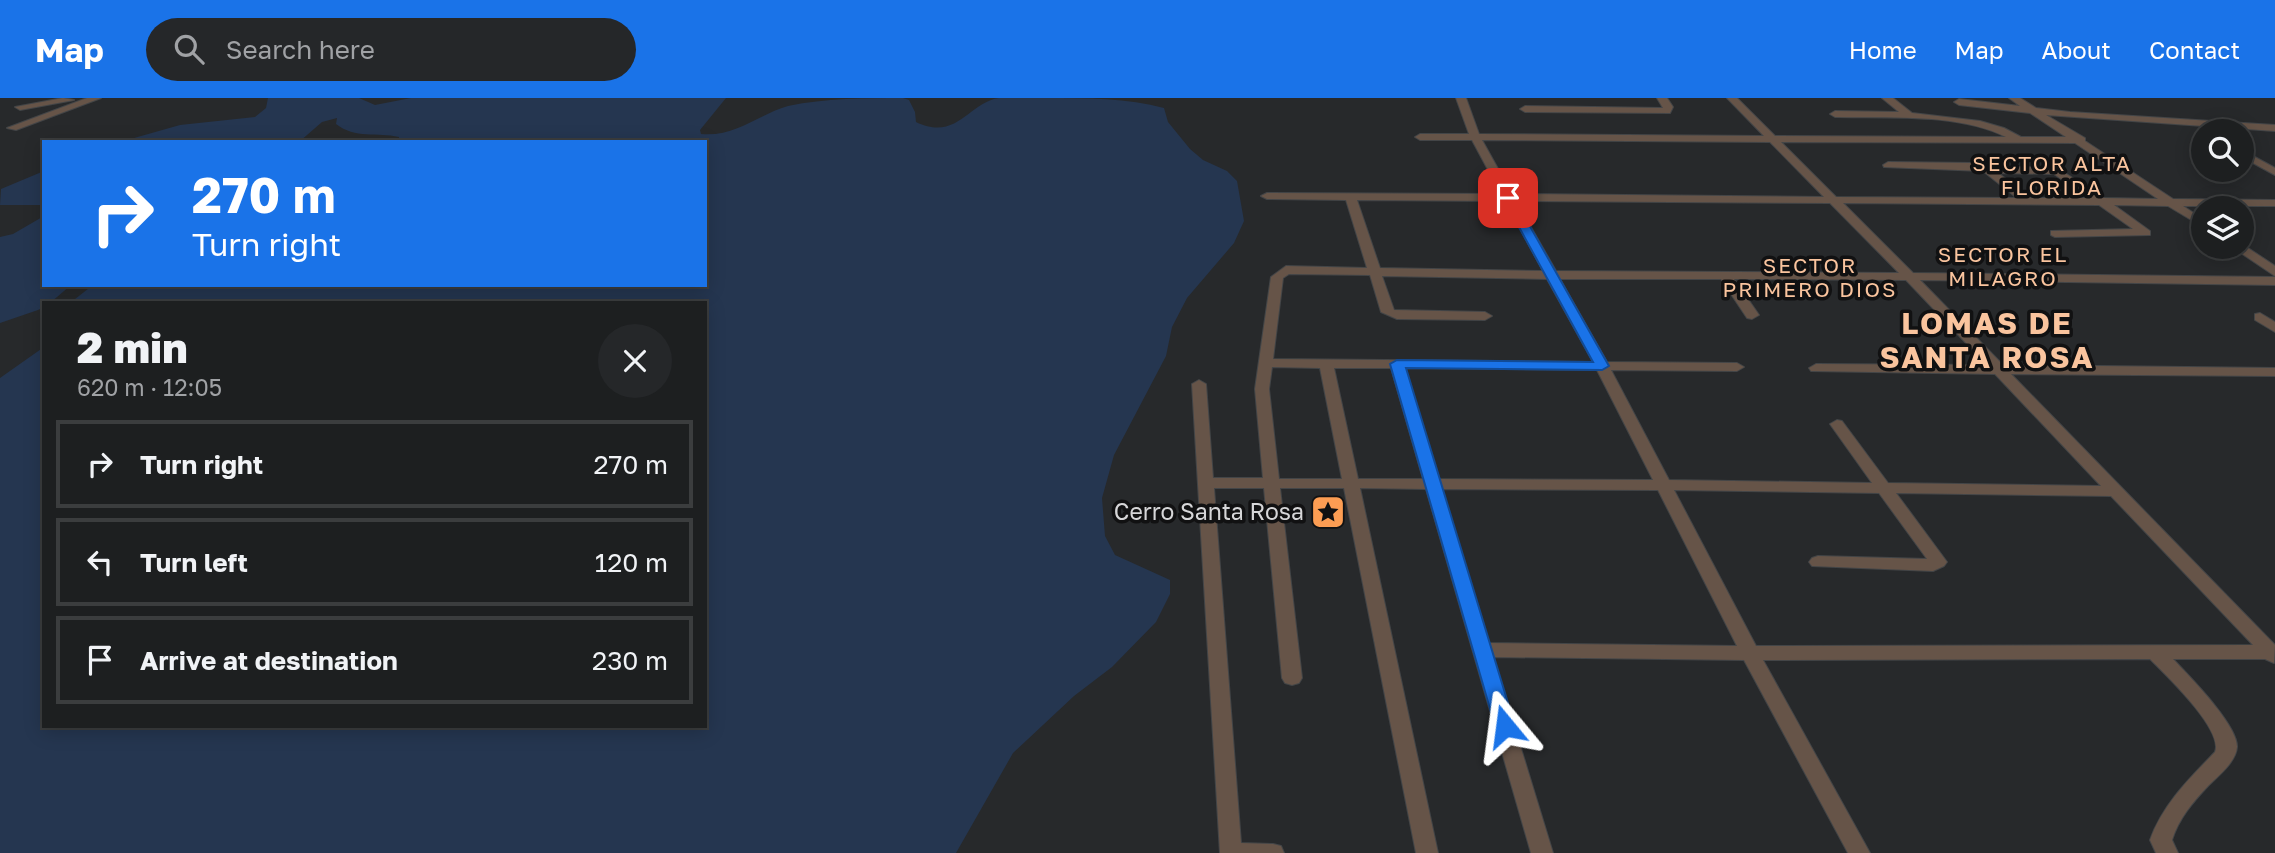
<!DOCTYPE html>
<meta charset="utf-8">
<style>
:root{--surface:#1d1f20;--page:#252729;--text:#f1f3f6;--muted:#a0a2a5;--line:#3b3d3e;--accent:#1a73e8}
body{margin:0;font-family:"Golos Text",sans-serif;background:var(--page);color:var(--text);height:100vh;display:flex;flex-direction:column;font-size:26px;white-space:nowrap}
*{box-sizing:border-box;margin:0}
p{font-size:23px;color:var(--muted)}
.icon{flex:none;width:38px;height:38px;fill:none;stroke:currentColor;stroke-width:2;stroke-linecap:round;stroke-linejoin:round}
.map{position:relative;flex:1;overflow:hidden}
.side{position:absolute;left:42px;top:203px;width:665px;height:427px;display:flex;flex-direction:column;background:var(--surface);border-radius:0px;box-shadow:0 4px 18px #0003,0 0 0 2px var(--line)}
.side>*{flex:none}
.hud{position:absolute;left:42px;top:42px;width:665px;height:147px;border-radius:0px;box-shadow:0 4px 18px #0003,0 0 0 2px var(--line);background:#1a73e8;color:#fff;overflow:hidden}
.fabs{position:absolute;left:2191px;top:21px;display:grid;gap:14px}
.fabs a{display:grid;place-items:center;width:63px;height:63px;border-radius:50%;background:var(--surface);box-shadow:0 4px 18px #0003,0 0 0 2px var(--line);font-size:35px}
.pin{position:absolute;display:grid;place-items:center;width:60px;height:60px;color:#fff;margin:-30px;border-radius:14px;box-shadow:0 4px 10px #0006}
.me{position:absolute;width:77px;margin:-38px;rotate:344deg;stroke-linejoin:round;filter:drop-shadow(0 0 5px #0008)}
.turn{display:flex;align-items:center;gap:24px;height:147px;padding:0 35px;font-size:32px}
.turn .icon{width:91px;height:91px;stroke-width:2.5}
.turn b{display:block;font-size:49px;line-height:60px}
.round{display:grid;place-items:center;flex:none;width:74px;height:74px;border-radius:37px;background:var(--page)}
.summary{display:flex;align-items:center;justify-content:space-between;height:119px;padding:0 35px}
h1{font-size:42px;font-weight:800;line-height:52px}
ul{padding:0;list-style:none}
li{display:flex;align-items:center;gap:21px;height:88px;margin:0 14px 10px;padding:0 21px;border:4px solid var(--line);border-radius:0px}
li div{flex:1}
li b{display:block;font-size:26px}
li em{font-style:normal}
header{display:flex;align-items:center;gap:42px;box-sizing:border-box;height:98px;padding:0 35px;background:var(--accent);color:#fff}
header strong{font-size:33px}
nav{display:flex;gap:38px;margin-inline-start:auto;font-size:24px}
.search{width:490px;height:63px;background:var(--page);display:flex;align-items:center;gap:18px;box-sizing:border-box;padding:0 24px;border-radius:38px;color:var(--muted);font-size:26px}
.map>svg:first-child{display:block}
.green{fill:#253650}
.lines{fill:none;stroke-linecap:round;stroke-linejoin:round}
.street-casing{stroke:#434547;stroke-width:2}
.street{fill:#665448;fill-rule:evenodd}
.route{fill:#1a73e8;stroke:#114b97;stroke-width:2}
.labels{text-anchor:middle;stroke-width:7;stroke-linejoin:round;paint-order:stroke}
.far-neighbourhood-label{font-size:21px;letter-spacing:2px;fill:#fac49e;stroke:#111112}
.poi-label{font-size:23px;fill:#d6d6d8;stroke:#111112;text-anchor:end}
.district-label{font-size:30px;font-weight:bold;letter-spacing:2px;fill:#fac49e;stroke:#111112}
</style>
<header>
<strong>Map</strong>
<div class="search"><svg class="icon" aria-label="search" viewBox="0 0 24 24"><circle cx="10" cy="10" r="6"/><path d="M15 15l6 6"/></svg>Search here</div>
<nav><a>Home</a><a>Map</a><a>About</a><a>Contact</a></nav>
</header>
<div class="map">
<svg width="2275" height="755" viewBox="0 0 2275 755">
<rect width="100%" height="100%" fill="#27292b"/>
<path class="green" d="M268,0H359L375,7L411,0H726L700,32L701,36C736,39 757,17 788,8C826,0 864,0 903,0L909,2L915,14L916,24C957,44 969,4 999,0C1014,0 1031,0 1047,0C1086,0 1128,0 1164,10L1168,24L1190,51L1203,62L1227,73L1237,83L1244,123L1234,145L1187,200L1172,229L1166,258L1114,357L1102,400L1105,438L1115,457L1170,482V496L1156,524L1112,569L1074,598L1013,655L956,755H0V280L44,249V628H705V205H70L93,187H705V44H399V39C377,34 355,41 336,26L337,20L322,24L299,44H120L180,27L255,19L266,10Z
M44,73V107H0L1,91Z
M44,118V187H71L50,205H44V209L38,212L0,225V139L13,136Z"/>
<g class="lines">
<g class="street-casing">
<path id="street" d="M63,0L74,2L20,12L15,9Z
M87,0H101L16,32L7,30Z
M1456,0H1466L1479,36L1764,38L1727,0H1737L1775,38L2006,39C1959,15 1887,20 1835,19L1830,16L1835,13L1899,14L1882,0H1893L1912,15L1980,23L2004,30L2021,39H2066L2030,15L1959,7L1954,4L1959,1L2020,8L2009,0H2020L2036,10L2070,14L2275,27V33L2046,17L2085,40V43L2173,101L2275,102V108H2183L2203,121V129L2168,108L2114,107L2150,133V137L2055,139L2051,137V133L2133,131L2099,107L1843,105L1913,175L2275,179V187L1920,182L2003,267L2275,270V278L2011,276L2275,547L2274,565L2265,561H2173C2188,577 2238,627 2237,649C2236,664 2218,678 2208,688C2193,704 2179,720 2172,742L2178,755H2156L2150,742C2163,706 2189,681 2215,654C2224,632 2166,577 2150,561L1763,562L1870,755H1848L1744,562L1493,559L1553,755H1531L1426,391L1360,390L1438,755H1416L1344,390H1280L1302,580L1299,585L1292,587L1285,585L1282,580L1264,390H1214L1241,745L1273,746L1281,748L1284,755H1220L1192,286L1199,282L1206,286L1213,380H1263L1255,291L1271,179L1286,168L1367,170L1346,102L1267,101L1261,98L1267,95L1501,96L1472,42H1420L1415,39L1420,36H1469ZM1482,42L1770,44L1824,99L1512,96ZM1781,44L2075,45L2158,101L2104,100L2057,70L1987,68L1973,65L1888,64L1883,67L1884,69L1983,73L2017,100L1836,99ZM1998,75L2054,76L2089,100H2031ZM1357,102L1505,103L1543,173L1380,170ZM1516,103L1830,105L1899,175L1556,173ZM1289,176L1370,177L1381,214L1397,221L1485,222L1492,218L1485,214L1394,212L1382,178L1547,181L1593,264L1273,261L1283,180ZM1560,181H1721L1747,220L1752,221L1759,217L1734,181L1906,182L1987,267L1816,266L1809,270L1811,273L1995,276L2101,388L1888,385L1842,323L1837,322L1830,326L1872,385L1669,382L1611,272L1737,273L1744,269L1737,265L1607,264ZM1272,269L1320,270L1342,381H1279L1269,291ZM1334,270H1391L1423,381H1358ZM1405,270L1597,272L1653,382L1439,381ZM1442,391L1658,392L1737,548L1489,545ZM1674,392L1879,395L1927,461L1818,458L1812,460L1809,464L1812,468L1933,473L1944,468L1947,464L1896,395L2111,398L2253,547L1756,548Z
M1657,0H1667L1673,9L1670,15L1525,14L1520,11L1525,8L1663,10Z
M2242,52L2275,70V77L2242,59Z
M2242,146L2275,168V178L2232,149H2242Z
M2260,215L2275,224V234L2255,222V216Z"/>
</g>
<use href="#street" class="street"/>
</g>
<path class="route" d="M1508,96L1514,100L1609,268L1602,272L1406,270L1515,628L1512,634L1505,636L1498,634L1495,628L1390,266L1397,262L1593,264L1503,100Z"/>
<defs>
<g id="sight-square" transform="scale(1.75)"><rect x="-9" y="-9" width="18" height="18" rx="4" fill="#fc9d53" stroke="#111112"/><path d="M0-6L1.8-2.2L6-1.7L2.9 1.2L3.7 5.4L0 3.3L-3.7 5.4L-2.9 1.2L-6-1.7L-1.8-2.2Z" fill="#111"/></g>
</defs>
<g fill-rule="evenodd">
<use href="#sight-square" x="1328" y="414"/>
</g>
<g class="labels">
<g class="far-neighbourhood-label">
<text x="2052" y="73">SECTOR ALTA<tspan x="2052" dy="24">FLORIDA</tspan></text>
<text x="2003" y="164">SECTOR EL<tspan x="2003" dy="24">MILAGRO</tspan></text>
<text x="1810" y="175">SECTOR<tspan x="1810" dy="24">PRIMERO DIOS</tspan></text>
</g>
<g class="poi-label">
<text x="1304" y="422">Cerro Santa Rosa</text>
</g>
<g class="district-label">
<text x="1987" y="236">LOMAS DE<tspan x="1987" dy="34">SANTA ROSA</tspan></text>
</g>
</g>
</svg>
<div class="fabs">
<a><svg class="icon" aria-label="search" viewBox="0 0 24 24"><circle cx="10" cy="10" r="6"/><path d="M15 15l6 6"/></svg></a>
<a><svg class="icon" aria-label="layers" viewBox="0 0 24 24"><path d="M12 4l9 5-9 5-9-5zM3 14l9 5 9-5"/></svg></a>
</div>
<div class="pin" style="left:1508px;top:100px;background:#d93025"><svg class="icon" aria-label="arrive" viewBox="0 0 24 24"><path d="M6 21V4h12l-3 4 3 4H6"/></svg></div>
<svg class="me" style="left:1505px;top:628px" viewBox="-20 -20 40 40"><path d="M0-17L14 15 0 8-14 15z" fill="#1a73e8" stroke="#fff" stroke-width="4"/></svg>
<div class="hud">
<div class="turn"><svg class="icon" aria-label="right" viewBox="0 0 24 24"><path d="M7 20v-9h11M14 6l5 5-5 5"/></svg><div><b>270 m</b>Turn right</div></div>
</div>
<section class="side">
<div class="summary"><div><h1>2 min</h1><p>620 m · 12:05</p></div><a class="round"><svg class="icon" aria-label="close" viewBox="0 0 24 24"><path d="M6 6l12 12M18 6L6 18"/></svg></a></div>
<ul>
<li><svg class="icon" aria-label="right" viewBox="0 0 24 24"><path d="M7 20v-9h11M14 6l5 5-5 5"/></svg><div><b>Turn right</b></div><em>270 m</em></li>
<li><svg class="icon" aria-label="left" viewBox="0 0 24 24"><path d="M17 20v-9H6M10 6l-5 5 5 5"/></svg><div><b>Turn left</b></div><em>120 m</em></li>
<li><svg class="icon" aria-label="arrive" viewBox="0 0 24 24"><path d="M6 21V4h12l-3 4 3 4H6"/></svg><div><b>Arrive at destination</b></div><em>230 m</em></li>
</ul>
</section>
</div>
